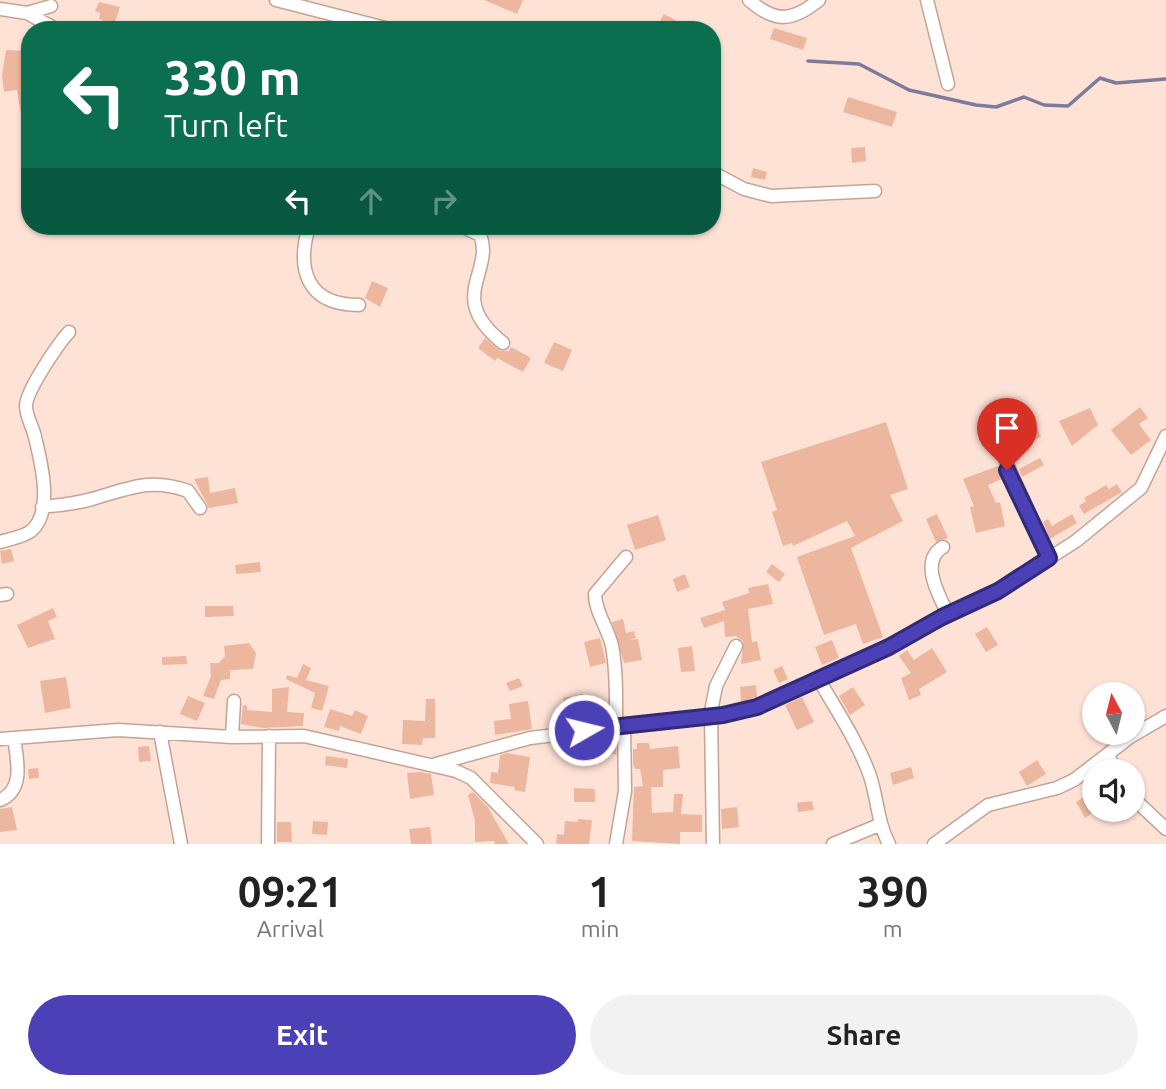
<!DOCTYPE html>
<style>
:root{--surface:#fff;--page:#f2f2f2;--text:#222;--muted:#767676;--accent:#4c40b7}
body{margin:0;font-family:Ubuntu,sans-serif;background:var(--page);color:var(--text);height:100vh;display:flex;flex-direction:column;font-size:26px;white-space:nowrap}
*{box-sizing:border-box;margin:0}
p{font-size:23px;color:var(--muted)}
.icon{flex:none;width:38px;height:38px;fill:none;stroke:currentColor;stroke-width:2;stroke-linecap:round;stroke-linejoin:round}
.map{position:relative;height:844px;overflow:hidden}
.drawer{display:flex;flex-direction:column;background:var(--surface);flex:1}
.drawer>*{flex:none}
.top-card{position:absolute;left:21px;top:21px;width:700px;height:214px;border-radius:28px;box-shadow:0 2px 5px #0004;background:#0b6e4f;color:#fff;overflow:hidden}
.needle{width:46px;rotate:353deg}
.buttons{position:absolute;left:1082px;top:682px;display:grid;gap:14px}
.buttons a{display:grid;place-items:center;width:63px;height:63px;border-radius:50%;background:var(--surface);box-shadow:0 2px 5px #0004;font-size:35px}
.pin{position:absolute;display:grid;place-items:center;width:60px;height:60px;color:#fff;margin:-72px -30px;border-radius:50% 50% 50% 0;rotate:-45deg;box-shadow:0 0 7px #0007}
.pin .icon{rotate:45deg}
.me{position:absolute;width:77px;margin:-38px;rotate:82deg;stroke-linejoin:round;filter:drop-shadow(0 0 5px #0008)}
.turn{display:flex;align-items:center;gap:24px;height:147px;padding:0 28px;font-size:32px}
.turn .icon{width:91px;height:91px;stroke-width:2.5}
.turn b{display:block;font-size:49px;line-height:60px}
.lanes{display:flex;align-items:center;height:66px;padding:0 28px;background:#0003;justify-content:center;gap:35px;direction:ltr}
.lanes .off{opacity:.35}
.eta{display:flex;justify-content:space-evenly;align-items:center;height:119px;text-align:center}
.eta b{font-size:42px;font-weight:600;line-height:49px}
.cta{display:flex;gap:14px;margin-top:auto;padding:14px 28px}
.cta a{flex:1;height:80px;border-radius:42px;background:var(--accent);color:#fff;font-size:28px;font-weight:600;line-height:80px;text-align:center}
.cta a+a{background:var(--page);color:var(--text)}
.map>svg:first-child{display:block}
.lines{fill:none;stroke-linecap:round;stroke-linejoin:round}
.stream{stroke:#7c7b9c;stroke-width:3.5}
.building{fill:#edb69f}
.minor-casing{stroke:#c4a395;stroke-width:15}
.minor{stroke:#fff;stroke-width:12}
.route-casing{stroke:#312a77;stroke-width:18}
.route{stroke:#4c40b7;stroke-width:12}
</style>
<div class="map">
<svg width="1166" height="844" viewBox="0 0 1166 844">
<rect width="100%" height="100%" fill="#ffe2d6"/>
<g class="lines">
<path class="stream" d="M808,61L859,64L909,90L976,105L996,107L1024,97L1044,105L1068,106L1100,78L1116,83L1166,79"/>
</g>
<path class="building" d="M484,0H523L517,14Z
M99,2L120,7L113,28L102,24L103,20L99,19L100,13L95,11Z
M664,14L681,23L678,30H664L657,26Z
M774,28L807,38L803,50L770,39Z
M6,50L25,51L23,75L30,74V112L21,114L17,90L4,92L2,75Z
M848,97L897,112L892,127L843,112Z
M865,147L866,161L852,163L851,148Z
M753,168L767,172L765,180L751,177Z
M372,281L388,288L380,307L365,298Z
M485,338L500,351H509L511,347L531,358L523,372L497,358L495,361L478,348Z
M554,342L572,350L563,371L544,363Z
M1140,407L1148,418L1139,424L1151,440L1131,455L1111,430Z
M1090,408L1098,425L1072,446L1059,421Z
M886,422L908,489L890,495L903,521L851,548L883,637L863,644L856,624L824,635L797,557L855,536L847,521L793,546L792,543L783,546L772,512L777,510L761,462Z
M1035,424L1041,437L1011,450L1002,440Z
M1040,458L1044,465L1022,477L1019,469Z
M998,466L1002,479L988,485L996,503L1000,502L1005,526L976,533L970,507L974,506L963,479Z
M208,477L210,493L235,488L238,503L209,508L194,479Z
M1117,484L1122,492L1084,514L1079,506L1086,501L1084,498L1106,485L1109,489Z
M937,514L948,538L936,542L926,519Z
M1072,514L1077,523L1050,539L1043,522L1048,519L1052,526Z
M658,515L666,540L635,550L627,525Z
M11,549L14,561L2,564L0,551Z
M260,562L261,572L236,574L235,565Z
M772,564L785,574L779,582L766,572Z
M685,574L690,587L677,592L673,579Z
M768,584L773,604L748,609L752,642L757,641L761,660L741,664L743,641L736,636L725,637L724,621L704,628L700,618L725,610L722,602L749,593L748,588Z
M205,606H233L234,616L205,617Z
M53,608L57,617L48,621L55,639L28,648L17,625Z
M623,619L626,633L634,631L636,638L628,640L638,639L642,660L624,663L612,622Z
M987,627L998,645L986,652L975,634Z
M600,638L606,663L590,667L584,642Z
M832,640L839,658L822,665L815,647Z
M249,643L256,653L253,669L230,670V679L221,680L214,699L203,696L211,676L210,663H219L225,656L224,646Z
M692,646L695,671L681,672L678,648Z
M932,648L947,672L919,689L921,695L909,700L901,678L911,673L899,656L907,650L914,660Z
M186,656L187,664L162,665V657Z
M303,664L311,668L306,680L329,686L322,711L311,708L315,693L286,679L287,675L297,678Z
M782,666L788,679L779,683L773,670Z
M66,677L71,708L45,713L40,681Z
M519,678L523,686L510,691L506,683Z
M756,685L757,697L741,702L740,687Z
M289,687L287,712L304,713L303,726L263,728L241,724L243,705L247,706V710L272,712V689Z
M853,687L865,705L850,715L839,696Z
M583,694L587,714L567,718L563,698Z
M188,696L205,703L197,721L180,714Z
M802,697L814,722L797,730L785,705Z
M426,699H435V738H423L422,745L402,744L403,720L425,721Z
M528,701L532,729L495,735L494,721L511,719L509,704Z
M330,709L352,716L355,710L368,716L361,734L340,726L339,731L324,727Z
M615,737L616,754H598V739Z
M637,743H649L650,749L678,746L680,768L663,770V787H651L652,813L673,812L674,794H683L681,814L702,815V832H680V844L632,841L634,787L643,786L640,769H635L633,764V749H637Z
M149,746L151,761L139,762L138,747Z
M507,753L530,757L525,792L514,790L515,787L490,783L491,772L498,773L500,755Z
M326,756L348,759L347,768L325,765Z
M1037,760L1046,774L1027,786L1019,772Z
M911,767L914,778L893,785L890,773Z
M38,768L39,778L29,779L28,769Z
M420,772L431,774L434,795L410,799L407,773Z
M574,788L595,789V802H574Z
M1094,791V812L1085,818L1076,802Z
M473,792L487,806L509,844H495L494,841L475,842V821L468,795Z
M812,801L814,810L798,812L797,803Z
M12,807L17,830L0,832V809Z
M737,807L739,827L722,829L721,809Z
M578,819L592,820L589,844H556L557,834L564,835L565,821L578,822Z
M313,821L328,822L327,835L312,834Z
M277,822H291L292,842H277Z
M430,827L432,844H411L409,829Z"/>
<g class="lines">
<g class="minor-casing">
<path id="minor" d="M276,0L393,30
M749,0C775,23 792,22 819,0
M927,0L948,84
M0,9L27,13L51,6
M27,13L54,28
M712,172L744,189L771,196L875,191
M309,226C296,270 307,305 359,305
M461,226L480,235C495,272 445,297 503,343
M1000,448L1049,558
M42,507C59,505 76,504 92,499C128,489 150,477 188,491L200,508
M0,542C10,539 23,537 31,531C54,512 41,462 35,437C33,427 26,417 26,406C26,391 58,344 69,332
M943,547C919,561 939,596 948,614
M0,595L7,594
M819,680C837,711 858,742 870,776C878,800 877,821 889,844
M711,716L713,844
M710,717L716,686L736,646
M616,725C616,700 617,672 612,646C608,628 595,612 595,594L626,557
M160,732L181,844
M232,737L234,701
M0,739L118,730L232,737L304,736L456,771L471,778L537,844
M1108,754L1115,772
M436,764L530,738L723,715L757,707L819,680L998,591L1076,541L1141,488L1166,436
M1132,797L1166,829
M0,800C25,790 17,759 14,738
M268,844L269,736
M616,844L625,791L624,725
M833,844L879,825
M934,844L988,805L1057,788L1074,780L1130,737L1166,716"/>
</g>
<use href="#minor" class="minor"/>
</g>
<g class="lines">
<g class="route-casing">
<path id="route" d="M584,730L723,715L757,707L889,647L942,617L998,591L1049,558L1007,470"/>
</g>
<use href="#route" class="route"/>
</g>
</svg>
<div class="buttons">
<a><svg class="needle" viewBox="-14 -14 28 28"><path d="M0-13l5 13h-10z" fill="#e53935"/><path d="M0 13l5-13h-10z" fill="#767676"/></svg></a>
<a><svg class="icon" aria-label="sound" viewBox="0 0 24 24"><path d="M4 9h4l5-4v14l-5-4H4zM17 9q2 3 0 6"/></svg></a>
</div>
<div class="pin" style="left:1007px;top:470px;background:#d93025"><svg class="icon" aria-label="arrive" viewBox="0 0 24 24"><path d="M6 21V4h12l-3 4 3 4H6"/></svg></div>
<svg class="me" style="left:584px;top:730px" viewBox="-20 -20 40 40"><circle r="17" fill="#4c40b7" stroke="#fff" stroke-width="3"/><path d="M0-11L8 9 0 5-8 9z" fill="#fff"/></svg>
<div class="top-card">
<div class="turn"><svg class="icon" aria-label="left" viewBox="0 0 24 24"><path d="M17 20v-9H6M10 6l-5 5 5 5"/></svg><div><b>330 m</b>Turn left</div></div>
<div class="lanes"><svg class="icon" aria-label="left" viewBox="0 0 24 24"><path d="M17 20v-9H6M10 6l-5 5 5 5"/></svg><svg class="icon off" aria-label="ahead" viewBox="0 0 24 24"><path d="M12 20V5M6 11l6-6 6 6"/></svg><svg class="icon off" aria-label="right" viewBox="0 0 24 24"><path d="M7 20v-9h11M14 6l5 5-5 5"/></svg></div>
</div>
</div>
<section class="drawer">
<div class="eta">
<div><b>09:21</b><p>Arrival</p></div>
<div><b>1</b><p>min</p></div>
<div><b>390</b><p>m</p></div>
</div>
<div class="cta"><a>Exit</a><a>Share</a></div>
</section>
